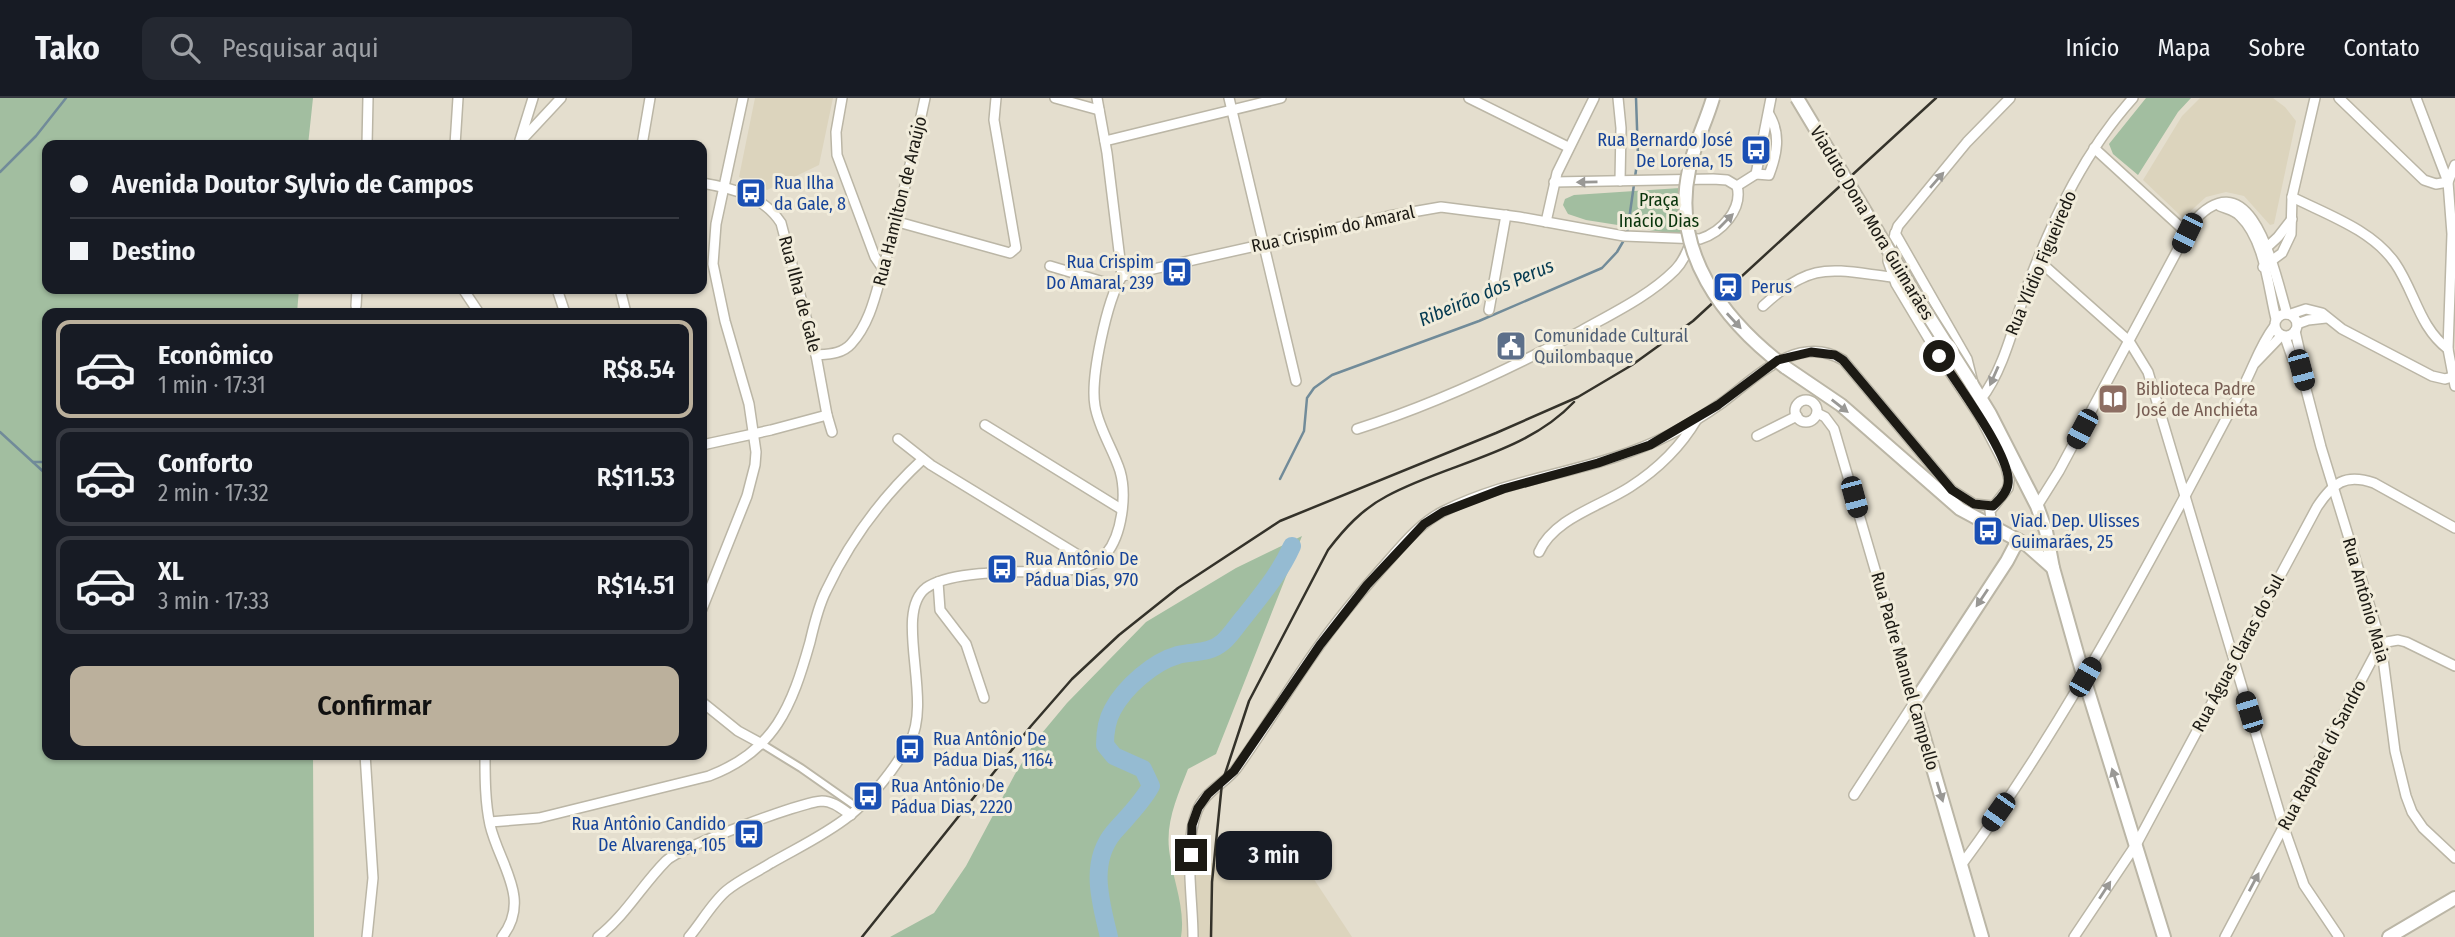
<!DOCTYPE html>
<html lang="pt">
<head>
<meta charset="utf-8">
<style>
  body { margin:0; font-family:"Fira Sans Condensed",sans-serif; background:#242831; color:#f1f3f6; height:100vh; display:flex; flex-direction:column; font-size:26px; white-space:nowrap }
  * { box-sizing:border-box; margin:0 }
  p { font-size:23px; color:#9ea1a6 }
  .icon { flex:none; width:38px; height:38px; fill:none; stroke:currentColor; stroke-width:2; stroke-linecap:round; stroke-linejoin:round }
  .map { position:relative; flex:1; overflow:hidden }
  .drawer { position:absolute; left:42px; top:210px; width:665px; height:452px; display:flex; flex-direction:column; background:#171b24; border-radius:14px; box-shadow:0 2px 5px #0004 }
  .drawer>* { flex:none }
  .hud { position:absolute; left:42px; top:42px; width:665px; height:154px; border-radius:14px; box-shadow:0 2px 5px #0004; display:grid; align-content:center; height:154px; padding:0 28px; background:#171b24 }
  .end { position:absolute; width:32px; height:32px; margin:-16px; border:9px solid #1c1a14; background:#fff; box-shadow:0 0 0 4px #fff }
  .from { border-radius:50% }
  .bubble { position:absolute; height:49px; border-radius:14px; background:#171b24; box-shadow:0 2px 5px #0004; font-size:23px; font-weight:600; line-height:49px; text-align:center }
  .car { position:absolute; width:21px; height:42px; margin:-21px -10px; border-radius:9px; box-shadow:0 0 5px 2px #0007; background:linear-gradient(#222 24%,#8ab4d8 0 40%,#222 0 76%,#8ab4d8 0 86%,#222 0) }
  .hud b { display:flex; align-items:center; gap:24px; height:66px; font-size:26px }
  .hud b+b { border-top:2px solid #363941 }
  .hud i { width:18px; height:18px; background:#f1f3f6 }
  ul { padding:12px 0 0; list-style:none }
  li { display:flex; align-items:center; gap:21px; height:98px; margin:0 14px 10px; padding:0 14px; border:4px solid #363941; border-radius:14px }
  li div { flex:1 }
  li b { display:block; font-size:26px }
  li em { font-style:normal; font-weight:600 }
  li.current { border-color:#bbb09c }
  li>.icon { width:63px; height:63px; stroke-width:1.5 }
  .action { display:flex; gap:14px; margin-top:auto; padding:14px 28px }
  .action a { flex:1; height:80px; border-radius:14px; background:#bbb09c; color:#111; font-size:28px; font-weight:600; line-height:80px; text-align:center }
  header { display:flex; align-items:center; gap:42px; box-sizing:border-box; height:98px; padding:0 35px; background:#171b24; border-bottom:2px solid #363941 }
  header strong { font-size:33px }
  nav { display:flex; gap:38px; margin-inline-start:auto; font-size:24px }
  .search { width:490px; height:63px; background:#242831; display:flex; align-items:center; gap:18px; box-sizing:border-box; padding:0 24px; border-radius:14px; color:#9ea1a6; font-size:26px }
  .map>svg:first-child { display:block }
  .built { fill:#dcd4bd }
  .green { fill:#a2bea0 }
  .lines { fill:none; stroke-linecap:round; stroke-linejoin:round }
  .stream { stroke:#718b99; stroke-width:2.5 }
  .river { stroke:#95bbd2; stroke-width:18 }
  .pedestrian-casing { stroke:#bbb6a6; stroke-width:10 }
  .minor-casing { stroke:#bbb6a6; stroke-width:12 }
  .secondary-casing { stroke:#bbb6a6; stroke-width:16 }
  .pedestrian { stroke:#fff; stroke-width:6 }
  .minor { stroke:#fff; stroke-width:9 }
  .secondary { stroke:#fff; stroke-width:12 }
  .rail { stroke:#34322a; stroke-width:2.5 }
  .secondary-bridge-casing { stroke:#bbb6a6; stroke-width:16; stroke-linecap:butt }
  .secondary-bridge { stroke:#fff; stroke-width:12 }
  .oneway { fill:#999895 }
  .route { stroke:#1c1a14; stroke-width:9 }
  .labels { text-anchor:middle; stroke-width:6; stroke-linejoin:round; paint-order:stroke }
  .transit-label { font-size:18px; fill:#164399; stroke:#f1ecdb; text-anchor:start }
  .park-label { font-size:18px; fill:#08340b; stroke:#f1ecdb }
  .street-label { font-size:18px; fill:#1c1a14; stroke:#f1ecdb }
  .service-label { font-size:18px; fill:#4e5e75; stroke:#f1ecdb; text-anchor:start }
  .education-label { font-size:18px; fill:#785e54; stroke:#f1ecdb; text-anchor:start }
  .water-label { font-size:19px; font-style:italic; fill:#033950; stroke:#f1ecdb }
</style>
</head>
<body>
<header>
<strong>Tako</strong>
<div class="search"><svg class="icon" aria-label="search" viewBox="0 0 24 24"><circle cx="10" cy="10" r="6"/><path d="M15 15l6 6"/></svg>Pesquisar aqui</div>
<nav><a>Início</a><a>Mapa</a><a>Sobre</a><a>Contato</a></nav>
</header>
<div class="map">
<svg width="2455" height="839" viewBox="0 0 2455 839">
  <rect width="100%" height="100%" fill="#e4dece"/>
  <g class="built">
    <path d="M755,0H833L819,67L767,92L739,79Z"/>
    <path d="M2200,0H2273L2285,9L2296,23L2274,126L2270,127L2244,98L2226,94L2206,99L2183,120L2143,82L2182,18Z"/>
    <path d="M1298,757L1352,839H1132V773Z"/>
  </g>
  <g class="green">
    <path d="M0,0H313L308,47H47V191H299L297,215H47V656H313L314,839H0Z"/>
    <path d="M2146,0H2191L2178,14L2138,77L2113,56L2109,46Z"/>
    <path d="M1680,90L1681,137L1586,122L1568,116L1563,107L1565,101L1574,97Z"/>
    <path d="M1302,438L1216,656L1188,671C1178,697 1166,722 1169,751C1172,780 1186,810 1181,839H890L934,815L966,768L1015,676L1037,641L1067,605L1146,524L1236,470Z"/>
  </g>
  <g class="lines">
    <g class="stream">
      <path d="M0,74L36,38L66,0"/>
      <path d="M1627,136L1638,58L1636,0"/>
      <path d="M0,334L47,377"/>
      <path d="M33,364H47"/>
      <path d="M1280,381L1304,333L1307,300L1314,290L1332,277L1479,223L1602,170L1617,154L1624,142"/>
    </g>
    <path class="river" d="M1109,839C1101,805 1088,765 1114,734C1127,719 1141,706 1151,688L1143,671L1114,658L1105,647C1105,635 1106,623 1113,611C1125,589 1153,564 1178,557C1195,553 1209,556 1223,544C1231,537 1237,527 1244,519C1262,496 1280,475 1292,448"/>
    <g class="pedestrian-casing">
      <path id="pedestrian" d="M762,646L801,670L858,710"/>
    </g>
    <g class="minor-casing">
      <g id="minor">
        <path d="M842,0L836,34L837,57L875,159L883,171"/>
        <path d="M1055,0L1099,12"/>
        <path d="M1229,0L1296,283"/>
        <path d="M1469,0L1568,49"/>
        <path d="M1618,0L1621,30L1620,83"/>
        <path d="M2339,0L2424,82L2436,86L2448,84L2455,67"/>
        <path d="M2416,0L2448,84L2452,136L2448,251L2455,288"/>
        <path d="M520,42L533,0"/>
        <path d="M1105,43L1281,0"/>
        <path d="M519,45L561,0"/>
        <path d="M367,47L368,0"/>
        <path d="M455,47L458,0"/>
        <path d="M642,47L650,0"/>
        <path d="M2094,50L2187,135"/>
        <path d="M1756,76L1769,77C1777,56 1781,36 1769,16"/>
        <path d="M1554,84L1713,81L1727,82L1737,88"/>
        <path d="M702,85C732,90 764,98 781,125L816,257L827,317"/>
        <path d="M1737,88L1756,76L1771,0"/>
        <path d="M2292,99C2328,117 2372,132 2395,165C2415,194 2419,229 2448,251"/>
        <path d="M2220,108C2227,111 2235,112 2240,118C2265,142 2268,189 2276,221"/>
        <path d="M898,124L1010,155L1016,150L994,22L996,0"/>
        <path d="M1546,124L1557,75L1594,0"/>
        <path d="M1895,135L1967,261L1973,285"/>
        <path d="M2264,152L2278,139L2292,121"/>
        <path d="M2038,162L2129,243L2148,274L2284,730L2304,787L2339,839"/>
        <path d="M1050,168L1117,188"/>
        <path d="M2263,169L2282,155L2291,136L2292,99L2315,0"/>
        <path d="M1122,178L1389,118L1441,109L1519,119L1624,138L1700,141C1722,134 1743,111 1737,88"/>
        <path d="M463,191L479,215"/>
        <path d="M557,191L565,215"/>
        <path d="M620,191L626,215"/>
        <path d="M356,208L357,191"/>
        <path d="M1763,208C1812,162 1831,172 1892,179"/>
        <path d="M1489,212L1506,117"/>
        <circle cx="2286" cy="227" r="11"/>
        <path d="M2291,216L2306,211L2322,215L2342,231L2432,278L2445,281L2455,278"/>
        <path d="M2297,226L2308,222L2326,220"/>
        <path d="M2295,233L2301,259V272L2321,349L2381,545L2395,653L2406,698L2412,714L2423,730L2455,760"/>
        <path d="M2285,239L2293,262L2301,272"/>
        <path d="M816,257C829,256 842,256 851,246C871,224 876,194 884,167C900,112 913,56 925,0"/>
        <path d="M2255,265L2281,238"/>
        <path d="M1981,301C2005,271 2016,217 2030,181C2055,116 2086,52 2133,0"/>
        <circle cx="1806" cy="313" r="11"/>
        <path d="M1817,315L1825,319L1834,331L1914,605L1854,697"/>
        <path d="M985,327L1121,411"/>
        <path d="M1357,331C1436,306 1508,272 1581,233C1613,215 1649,198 1675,172C1683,164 1687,154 1691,144"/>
        <path d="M1757,338L1797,318"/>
        <path d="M898,341L931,367L1093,466"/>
        <path d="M702,347L771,332L827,317L832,334"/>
        <path d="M2037,408L2059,373L2192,125C2252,56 2275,177 2287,216"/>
        <path d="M1992,428L1990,413L2008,390L2009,382L2006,369L1980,319L1939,258L1896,186L1888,163L1890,151L1898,128L1967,44L2010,0"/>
        <path d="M1539,454C1554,420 1601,408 1630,389C1658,371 1680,350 1697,321"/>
        <path d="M938,484L940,512L966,546L984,600"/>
        <path d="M702,511L747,398L755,367L756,354L749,306L725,223L713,166L716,126L743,0"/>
        <path d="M702,604L738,633L762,646"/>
        <path d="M365,656L373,780L367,839"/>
        <path d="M485,656C485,679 485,704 490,727C499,766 532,801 502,839"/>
        <path d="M490,724L539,720L709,678C775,653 792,608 810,544C814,527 818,509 826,493C849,444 883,398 923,361"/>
        <path d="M1962,766C2047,651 2117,524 2185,398C2205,360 2225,323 2245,285C2255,265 2261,246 2274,229"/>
        <path d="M598,839C626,817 642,787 666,763C680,749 802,704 822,703C833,703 842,711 851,717"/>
        <path d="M689,839C701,825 712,805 726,793C739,782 757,774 771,765C797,750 825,737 849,718C872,700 895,670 910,644C933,601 893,515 926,490C957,468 1043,477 1084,470C1092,467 1100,463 1106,456C1122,437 1127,397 1120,373C1113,351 1099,331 1095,308C1090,280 1107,202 1122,178L1107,55L1097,0"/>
        <path d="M1193,839C1193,801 1183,748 1197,713C1204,694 1224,686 1236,671C1265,631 1290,588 1319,548C1338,521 1360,495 1382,470C1400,450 1419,425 1444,413C1515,377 1598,374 1669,337C1687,328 1706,316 1723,304C1756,279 1798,235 1843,262L1952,392L1974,406L1993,408"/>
        <path d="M2074,839L2137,745L2317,409C2333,385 2345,375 2374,385L2455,430"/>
        <path d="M2225,839L2381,545L2398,542L2406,544L2455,568"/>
      </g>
    </g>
    <g class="secondary-casing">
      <g id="secondary">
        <path d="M1785,269L1841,307L1960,411L2027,447L2053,470"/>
        <path d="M1971,285L1990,316L2013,361L2037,408L2046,433L2053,470L2084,580L2164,839"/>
        <path d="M1982,839L1914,605L2007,463L2018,442"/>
        <path d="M2389,839L2455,800"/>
      </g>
    </g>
    <use href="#pedestrian" class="pedestrian"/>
    <use href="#minor" class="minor"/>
    <use href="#secondary" class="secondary"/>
    <g class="rail">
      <path d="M862,839L1031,628L1072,581L1119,537L1178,490L1280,423L1496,335L1578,299L1632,267L1693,223L1936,0"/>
      <path d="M1211,839L1212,784L1222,685L1249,603L1328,452C1344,431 1362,411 1387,398C1448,365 1525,356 1574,304"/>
    </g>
    <g class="secondary-bridge-casing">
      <g id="secondary-bridge">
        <path d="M1713,0C1706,24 1694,47 1689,72C1671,154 1723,222 1785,269"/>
        <path d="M1797,0L1919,203L1971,285"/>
      </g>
    </g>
    <use href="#secondary-bridge" class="secondary-bridge"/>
  </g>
  <defs><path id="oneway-solid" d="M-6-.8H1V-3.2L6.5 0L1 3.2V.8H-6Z" transform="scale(1.75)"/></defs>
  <g class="oneway">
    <use href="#oneway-solid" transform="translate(1937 82) rotate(-49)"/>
    <use href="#oneway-solid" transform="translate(1587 84) rotate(179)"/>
    <use href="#oneway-solid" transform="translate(1726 123) rotate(-45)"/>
    <use href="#oneway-solid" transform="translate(1734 223) rotate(47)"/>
    <use href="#oneway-solid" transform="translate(1994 278) rotate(114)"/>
    <use href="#oneway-solid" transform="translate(1840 308) rotate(38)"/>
    <use href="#oneway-solid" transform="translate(1982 500) rotate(124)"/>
    <use href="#oneway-solid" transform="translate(2115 680) rotate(-108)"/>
    <use href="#oneway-solid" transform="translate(1940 694) rotate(73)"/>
    <use href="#oneway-solid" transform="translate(2254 784) rotate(-62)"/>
    <use href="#oneway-solid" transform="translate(2105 792) rotate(-57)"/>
  </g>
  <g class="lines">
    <path class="route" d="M1191,757L1192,727L1198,710L1208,696L1234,673L1320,547L1367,487L1424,426L1443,414L1503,391L1598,365L1650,347L1718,307L1778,262L1811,254L1835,257L1843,262L1952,392L1974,406L1993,408C1999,402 2007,395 2008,386C2013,360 1955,283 1939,258"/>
  </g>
  <defs>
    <g id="bus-square" transform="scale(1.575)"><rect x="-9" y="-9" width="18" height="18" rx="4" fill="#1a4fb4" stroke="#f1ecdb"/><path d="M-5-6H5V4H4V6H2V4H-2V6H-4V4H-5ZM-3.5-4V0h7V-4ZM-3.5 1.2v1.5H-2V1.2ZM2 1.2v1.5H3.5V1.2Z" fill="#fff"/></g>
    <g id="station-square" transform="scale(1.575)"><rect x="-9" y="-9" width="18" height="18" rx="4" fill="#1a4fb4" stroke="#f1ecdb"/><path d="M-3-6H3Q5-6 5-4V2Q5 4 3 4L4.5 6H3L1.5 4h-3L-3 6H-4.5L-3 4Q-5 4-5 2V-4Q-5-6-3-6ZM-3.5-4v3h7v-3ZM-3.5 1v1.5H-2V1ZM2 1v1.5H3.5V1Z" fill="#fff"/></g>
    <g id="civic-square" transform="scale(1.575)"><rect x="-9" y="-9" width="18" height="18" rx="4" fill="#5c6f8a" stroke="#f1ecdb"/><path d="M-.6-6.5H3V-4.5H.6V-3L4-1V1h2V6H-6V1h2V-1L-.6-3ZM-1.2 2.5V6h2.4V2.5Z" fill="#fff"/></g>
    <g id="library-square" transform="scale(1.575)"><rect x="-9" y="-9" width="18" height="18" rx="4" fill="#8d6e63" stroke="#f1ecdb"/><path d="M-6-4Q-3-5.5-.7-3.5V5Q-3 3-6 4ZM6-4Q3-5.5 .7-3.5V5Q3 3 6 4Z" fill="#fff"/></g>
  </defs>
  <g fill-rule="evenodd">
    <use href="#bus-square" x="1756" y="52"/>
    <use href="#bus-square" x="751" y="95"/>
    <use href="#bus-square" x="1177" y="174"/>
    <use href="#station-square" x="1728" y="189"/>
    <use href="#civic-square" x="1511" y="248"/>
    <use href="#library-square" x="2113" y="301"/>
    <use href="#bus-square" x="1988" y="433"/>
    <use href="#bus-square" x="1002" y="471"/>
    <use href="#bus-square" x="910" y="651"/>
    <use href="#bus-square" x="868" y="698"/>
    <use href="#bus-square" x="749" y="736"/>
  </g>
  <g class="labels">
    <g class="transit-label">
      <text x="1733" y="48" text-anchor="end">Rua Bernardo José<tspan x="1733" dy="21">De Lorena, 15</tspan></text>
      <text x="774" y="91">Rua Ilha<tspan x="774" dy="21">da Gale, 8</tspan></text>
      <text x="1154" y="170" text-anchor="end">Rua Crispim<tspan x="1154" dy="21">Do Amaral, 239</tspan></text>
      <text x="1751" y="195">Perus</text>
      <text x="2011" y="429">Viad. Dep. Ulisses<tspan x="2011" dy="21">Guimarães, 25</tspan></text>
      <text x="1025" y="467">Rua Antônio De<tspan x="1025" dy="21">Pádua Dias, 970</tspan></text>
      <text x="933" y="647">Rua Antônio De<tspan x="933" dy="21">Pádua Dias, 1164</tspan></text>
      <text x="891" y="694">Rua Antônio De<tspan x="891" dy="21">Pádua Dias, 2220</tspan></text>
      <text x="726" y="732" text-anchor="end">Rua Antônio Candido<tspan x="726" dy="21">De Alvarenga, 105</tspan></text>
    </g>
    <g class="park-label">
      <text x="1659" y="108">Praça<tspan x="1659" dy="21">Inácio Dias</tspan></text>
    </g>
    <g class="street-label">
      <text transform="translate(900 103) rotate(-76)" y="6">Rua Hamilton de Araújo</text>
      <text transform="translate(1872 125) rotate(59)" y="6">Viaduto Dona Mora Guimarães</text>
      <text transform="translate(1333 131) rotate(-12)" y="6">Rua Crispim do Amaral</text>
      <text transform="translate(2041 165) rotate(-67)" y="6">Rua Ylídio Figueiredo</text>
      <text transform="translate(800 196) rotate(75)" y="6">Rua Ilha de Gale</text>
      <text transform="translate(2366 502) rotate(74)" y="6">Rua Antônio Maia</text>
      <text transform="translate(2238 555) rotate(-62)" y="6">Rua Águas Claras do Sul</text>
      <text transform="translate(1905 573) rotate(74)" y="6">Rua Padre Manuel Campello</text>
      <text transform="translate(2322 657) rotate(-62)" y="6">Rua Raphael di Sandro</text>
    </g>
    <g class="service-label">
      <text x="1534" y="244">Comunidade Cultural<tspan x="1534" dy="21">Quilombaque</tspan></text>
    </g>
    <g class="education-label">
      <text x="2136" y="297">Biblioteca Padre<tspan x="2136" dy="21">José de Anchieta</tspan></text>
    </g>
    <g class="water-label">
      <text transform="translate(1486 194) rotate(-23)" y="7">Ribeirão dos Perus</text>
    </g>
  </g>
</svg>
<i class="end from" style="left:1939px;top:258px"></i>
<i class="end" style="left:1191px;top:757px"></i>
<div class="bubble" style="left:1216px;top:733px;width:116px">3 min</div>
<i class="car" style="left:2187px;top:135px;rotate:206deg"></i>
<i class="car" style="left:2301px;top:272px;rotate:165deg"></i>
<i class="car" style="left:2082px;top:331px;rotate:208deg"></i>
<i class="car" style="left:1854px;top:399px;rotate:165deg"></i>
<i class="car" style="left:2085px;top:579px;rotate:30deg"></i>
<i class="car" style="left:2249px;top:614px;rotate:343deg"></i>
<i class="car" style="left:1998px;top:714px;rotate:215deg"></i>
<div class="hud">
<b><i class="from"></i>Avenida Doutor Sylvio de Campos</b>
<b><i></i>Destino</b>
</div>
<section class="drawer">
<ul>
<li class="current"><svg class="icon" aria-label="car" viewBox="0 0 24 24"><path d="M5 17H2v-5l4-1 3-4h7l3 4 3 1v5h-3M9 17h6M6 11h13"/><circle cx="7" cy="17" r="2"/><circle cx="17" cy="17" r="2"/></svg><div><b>Econômico</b><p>1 min · 17:31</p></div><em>R$8.54</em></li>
<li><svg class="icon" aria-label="car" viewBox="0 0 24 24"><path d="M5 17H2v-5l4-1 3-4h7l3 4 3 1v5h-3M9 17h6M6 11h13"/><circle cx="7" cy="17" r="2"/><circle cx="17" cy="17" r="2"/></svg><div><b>Conforto</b><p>2 min · 17:32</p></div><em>R$11.53</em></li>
<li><svg class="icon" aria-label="car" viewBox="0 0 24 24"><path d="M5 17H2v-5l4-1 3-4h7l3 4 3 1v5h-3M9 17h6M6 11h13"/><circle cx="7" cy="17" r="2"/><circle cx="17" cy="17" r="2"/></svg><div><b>XL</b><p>3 min · 17:33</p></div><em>R$14.51</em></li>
</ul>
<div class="action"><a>Confirmar</a></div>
</section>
</div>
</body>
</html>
